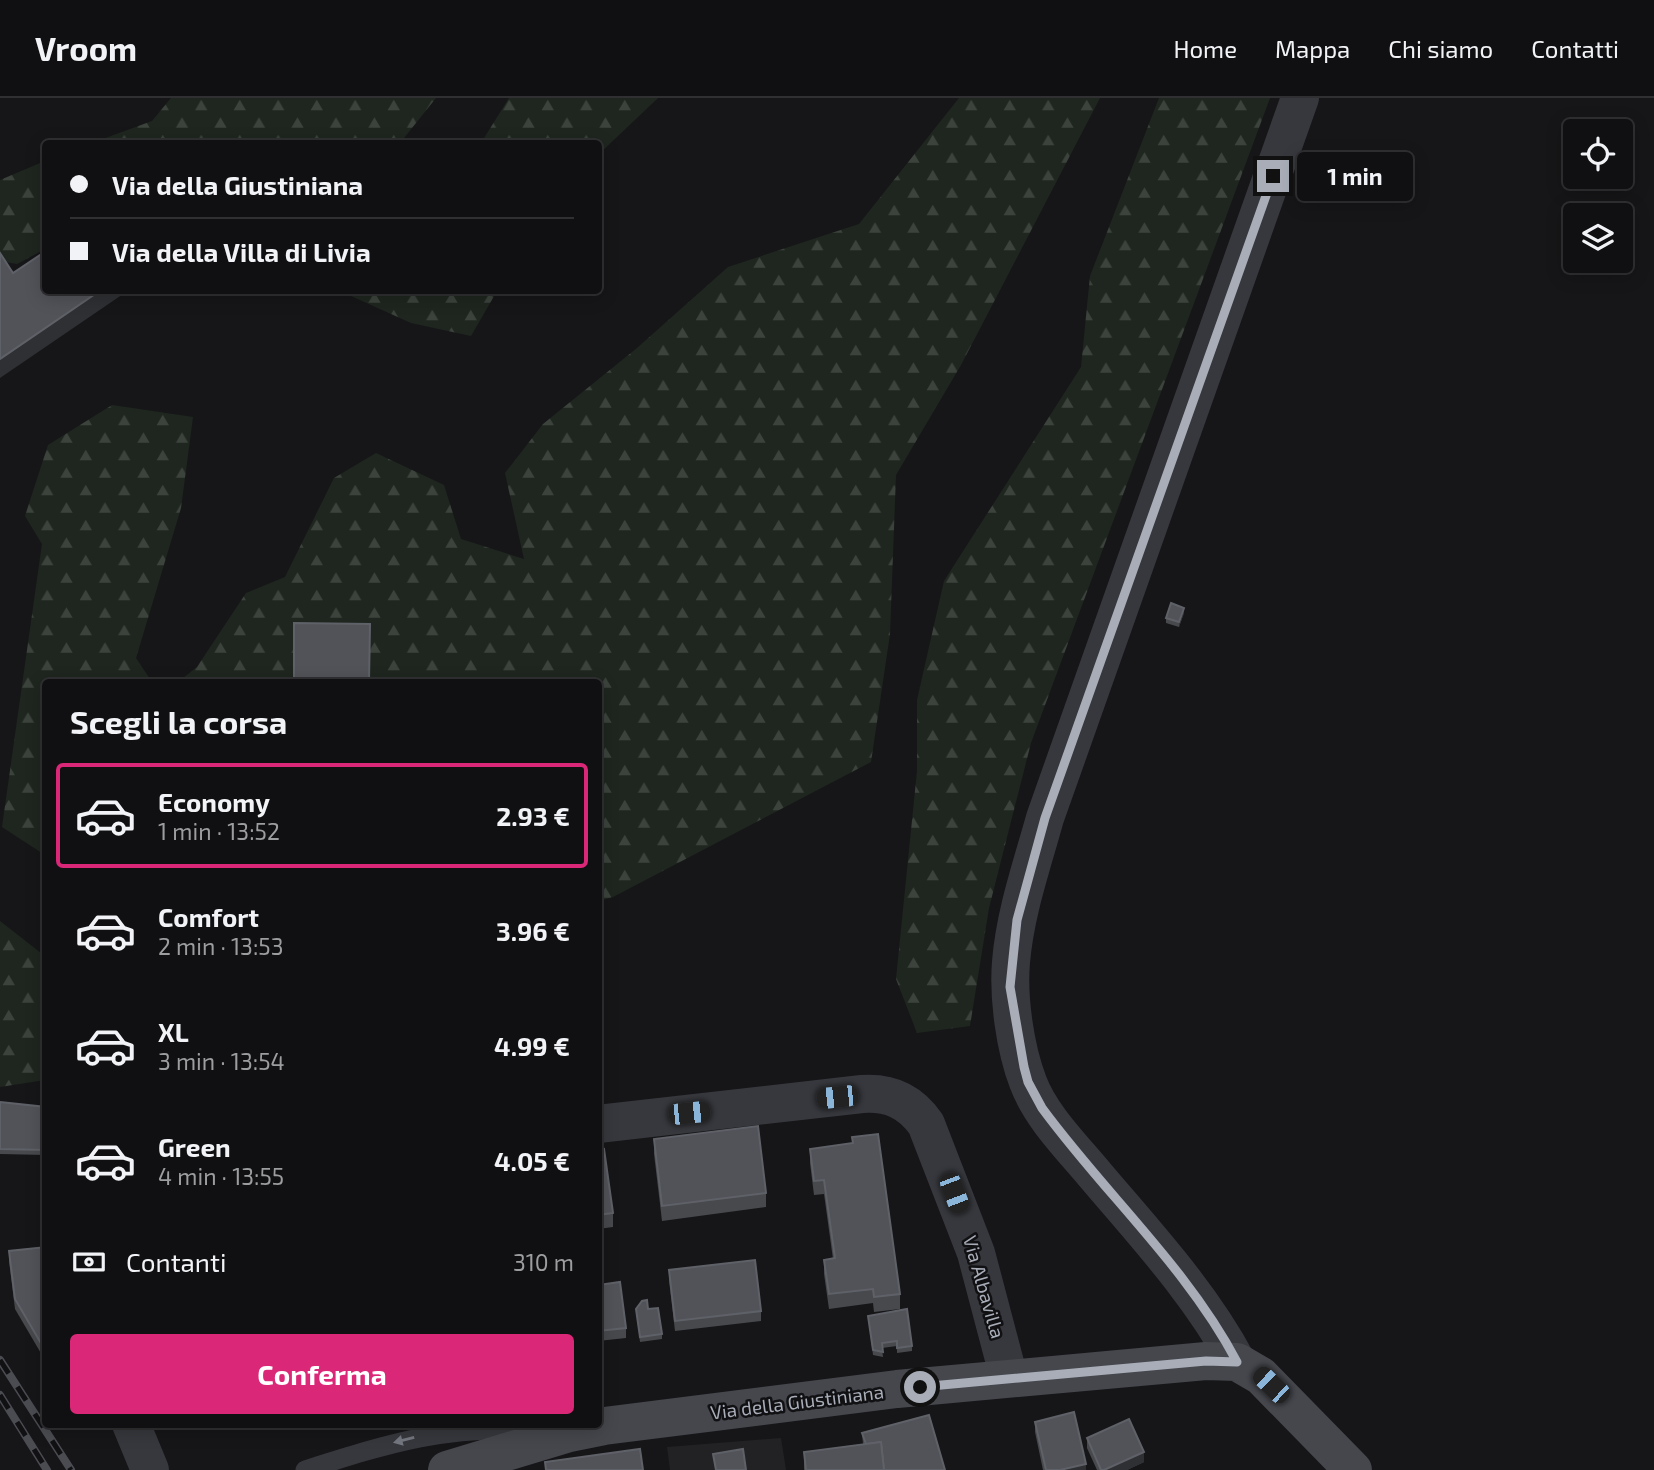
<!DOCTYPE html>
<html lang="it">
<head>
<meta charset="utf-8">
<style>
  body { margin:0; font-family:"Exo 2",sans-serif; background:#1e1e20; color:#f1f3f6; height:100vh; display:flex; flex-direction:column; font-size:26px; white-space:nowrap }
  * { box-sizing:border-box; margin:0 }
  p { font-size:23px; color:#9c9d9f }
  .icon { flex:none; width:38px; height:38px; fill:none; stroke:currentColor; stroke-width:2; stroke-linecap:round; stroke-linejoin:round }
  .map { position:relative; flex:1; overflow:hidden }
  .drawer { position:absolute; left:42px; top:581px; width:560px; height:749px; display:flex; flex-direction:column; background:#101012; border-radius:7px; box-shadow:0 4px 18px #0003,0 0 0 2px #303032 }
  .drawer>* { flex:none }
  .banner { position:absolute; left:42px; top:42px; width:560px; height:154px; border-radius:7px; box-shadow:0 4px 18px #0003,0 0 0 2px #303032; display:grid; align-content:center; height:154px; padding:0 28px; background:#101012 }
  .fabs { position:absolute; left:1563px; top:21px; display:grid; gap:14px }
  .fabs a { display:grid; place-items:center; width:70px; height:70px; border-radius:7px; background:#101012; box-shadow:0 4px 18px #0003,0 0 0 2px #303032; font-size:35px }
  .end { position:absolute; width:32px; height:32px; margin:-16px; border:9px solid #a8adb8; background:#111; box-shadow:0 0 0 4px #111 }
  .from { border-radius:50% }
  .bubble { position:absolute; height:49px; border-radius:7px; background:#101012; box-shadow:0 4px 18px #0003,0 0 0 2px #303032; font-size:23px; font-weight:700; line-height:49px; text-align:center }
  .car { position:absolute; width:21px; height:42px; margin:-21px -10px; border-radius:9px; box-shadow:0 0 5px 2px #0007; background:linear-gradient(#222 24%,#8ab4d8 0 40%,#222 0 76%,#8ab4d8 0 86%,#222 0) }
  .banner b { display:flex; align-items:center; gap:24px; height:66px; font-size:26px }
  .banner b+b { border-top:2px solid #303032 }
  .banner i { width:18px; height:18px; background:#f1f3f6 }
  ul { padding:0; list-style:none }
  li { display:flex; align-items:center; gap:21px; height:105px; margin:0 14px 10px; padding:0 14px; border:4px solid transparent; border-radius:7px }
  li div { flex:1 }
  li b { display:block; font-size:26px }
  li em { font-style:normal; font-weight:700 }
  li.selected { border-color:#db2777 }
  li>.icon { width:63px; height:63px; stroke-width:1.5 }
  h2 { padding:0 28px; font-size:32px; line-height:84px }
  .pay { display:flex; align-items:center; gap:18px; height:77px; padding:0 28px; font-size:26px }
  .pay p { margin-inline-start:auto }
  .button { display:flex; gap:14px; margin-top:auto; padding:14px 28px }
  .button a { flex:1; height:80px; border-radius:7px; background:#db2777; color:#fff; font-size:28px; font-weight:700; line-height:80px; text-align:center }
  header { display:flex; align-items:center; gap:42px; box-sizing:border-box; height:98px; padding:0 35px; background:#101012; border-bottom:2px solid #303032 }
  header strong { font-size:33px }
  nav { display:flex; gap:38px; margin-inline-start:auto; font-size:24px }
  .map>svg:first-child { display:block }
  .built { fill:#222225 }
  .forest { fill:url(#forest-firs) }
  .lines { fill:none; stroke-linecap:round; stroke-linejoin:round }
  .lane { stroke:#37383d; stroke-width:19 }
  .street { stroke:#37383d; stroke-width:38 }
  .secondary { stroke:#45474d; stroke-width:38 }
  .rail-casing { stroke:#4a4c52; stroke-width:8 }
  .rail { stroke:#111113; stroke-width:5; stroke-dasharray:16; stroke-linecap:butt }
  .wall { fill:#47494d }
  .shaded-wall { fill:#2f3033 }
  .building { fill:#525359; stroke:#5f6168; stroke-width:2 }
  .oneway { fill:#757881 }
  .route { stroke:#a8adb8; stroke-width:9 }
  .labels { text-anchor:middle; stroke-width:5; stroke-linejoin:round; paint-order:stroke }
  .street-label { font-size:19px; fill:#a8adb8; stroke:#111113 }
</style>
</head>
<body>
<header>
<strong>Vroom</strong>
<nav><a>Home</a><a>Mappa</a><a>Chi siamo</a><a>Contatti</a></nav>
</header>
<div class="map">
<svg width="1654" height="1372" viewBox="0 0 1654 1372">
  <defs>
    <pattern id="forest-firs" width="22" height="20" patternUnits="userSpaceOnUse" patternTransform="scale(1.75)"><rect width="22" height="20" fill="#1e261f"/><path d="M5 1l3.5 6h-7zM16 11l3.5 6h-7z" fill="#3c433d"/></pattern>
  </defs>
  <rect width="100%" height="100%" fill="#161618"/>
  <path class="built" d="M781,1340L786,1372H670L667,1349Z"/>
  <g class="forest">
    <path d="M171,0H436L400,45H92L152,23Z"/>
    <path d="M509,0H658L599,56L598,46L481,45Z"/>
    <path d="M959,0H1100L961,267L896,377L890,536L871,664L613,799L599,803L598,584H178L197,569L246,495L285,479L334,380L376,355L444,387L461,441L524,461L505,375L543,326L637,250L728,169L859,126Z"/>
    <path d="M1159,0H1270L1031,645L989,810L970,928L917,935L896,881L917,673V602L944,483L1081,269L1090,178Z"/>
    <path d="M45,63V151L17,166L0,163V82Z"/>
    <path d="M340,193L497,192V193L471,238L411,225Z"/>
    <path d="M112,307L193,319L181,410L136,560L152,584H46L45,757L2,729L42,446L25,418L48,347Z"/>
    <path d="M0,823L46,859L45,982L0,989Z"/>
  </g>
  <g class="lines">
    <path class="lane" d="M305,1372C387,1346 449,1326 537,1333"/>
    <g class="street">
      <path d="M598,1026L862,996C889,994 910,1003 926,1026L976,1155L1009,1280"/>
      <path d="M1237,1264C1200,1195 1146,1137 1096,1078C1073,1050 1041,1019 1028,984C1015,950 1008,900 1011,864C1015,815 1032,767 1045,720L1300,0"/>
      <path d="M131,1326L150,1372"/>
    </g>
    <path class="secondary" d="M447,1372L569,1335L604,1328L897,1291L1206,1263L1237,1264L1261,1278L1353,1372"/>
    <g class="rail-casing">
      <g id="rail">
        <path d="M0,1262L71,1372"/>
        <path d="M0,1297L47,1372"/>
      </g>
    </g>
    <use href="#rail" class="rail"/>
  </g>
  <g class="wall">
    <path d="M1184,515L1179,529L1166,525V520Z"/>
    <path d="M0,1004L46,1009V1057L0,1056Z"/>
    <path d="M852,1039L900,1196V1211L874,1214L873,1205L829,1211L824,1176V1162L833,1161L824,1096L814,1097L810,1065V1051L852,1045Z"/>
    <path d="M654,1041L766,1095V1109L662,1123L654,1056Z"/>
    <path d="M598,1052L613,1115V1129L598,1131Z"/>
    <path d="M46,1149V1257H42L15,1211L9,1163V1153Z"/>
    <path d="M669,1172L761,1213V1223L675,1233L669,1182Z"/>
    <path d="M598,1187L626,1230V1240L598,1243Z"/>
    <path d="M636,1211H648L662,1236V1241L640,1244Z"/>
    <path d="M868,1218L912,1248V1253L897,1255V1248L882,1250L883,1259L873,1257Z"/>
    <path d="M1035,1324L1086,1372H1043L1035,1334Z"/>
    <path d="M862,1335L945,1372H804V1354L863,1346Z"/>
    <path d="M1087,1340L1144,1364L1127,1372H1097L1087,1350Z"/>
  </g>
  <g class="shaded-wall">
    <path d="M101,192H129L0,280V261Z"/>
    <path d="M1184,510V515L1179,529V524Z"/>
    <path d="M1144,1354V1364L1127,1372H1104Z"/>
    <path d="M1086,1366V1372H1060Z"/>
  </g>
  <g class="building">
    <path d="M46,153V192H101L0,261V155L13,175Z"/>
    <path d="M1171,505L1184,510L1179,524L1166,520Z"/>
    <path d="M294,525L370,526L369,584H294Z"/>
    <path d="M0,1004L46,1009V1052L0,1051Z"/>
    <path d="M758,1028L766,1095L662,1108L654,1041Z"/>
    <path d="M878,1036L900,1196L874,1199L873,1191L829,1196L824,1162L835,1160L824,1082L814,1083L810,1051L853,1045L852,1039Z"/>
    <path d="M604,1051L613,1115L598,1117V1052Z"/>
    <path d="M46,1149V1247H42L15,1201L9,1153Z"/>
    <path d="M755,1162L761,1213L675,1223L669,1172Z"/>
    <path d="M620,1184L626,1230L598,1233V1187Z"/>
    <path d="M647,1202L648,1211L658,1210L662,1236L640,1239L636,1211L642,1203Z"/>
    <path d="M907,1211L912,1248L897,1250V1243L882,1245L883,1254L873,1252L868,1218Z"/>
    <path d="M1074,1314L1086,1366L1060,1372H1046L1035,1324Z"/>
    <path d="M929,1317L945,1372H884L881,1344L866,1346L862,1335Z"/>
    <path d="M1129,1321L1144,1354L1104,1372H1101L1087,1340Z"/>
    <path d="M881,1344L884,1372H806L804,1354Z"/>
    <path d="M640,1351L643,1372H546L545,1364Z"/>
    <path d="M743,1351L746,1372H716L713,1356Z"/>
  </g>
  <defs><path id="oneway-solid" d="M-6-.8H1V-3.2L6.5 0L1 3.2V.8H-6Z" transform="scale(1.75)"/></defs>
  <use class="oneway" href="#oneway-solid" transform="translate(404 1342) rotate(166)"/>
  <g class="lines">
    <path class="route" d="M920,1289L1206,1263L1237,1264C1187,1169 1105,1096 1042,1010L1028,984L1024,969L1010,889L1017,822L1045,720L1273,78"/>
  </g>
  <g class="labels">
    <g class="street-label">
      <text transform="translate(984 1189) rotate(74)" y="7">Via Albavilla</text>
      <text transform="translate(797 1304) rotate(-7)" y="7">Via della Giustiniana</text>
    </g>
  </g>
</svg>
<div class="fabs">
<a><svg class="icon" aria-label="locate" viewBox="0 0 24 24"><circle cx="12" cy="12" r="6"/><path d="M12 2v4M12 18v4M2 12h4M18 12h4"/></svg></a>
<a><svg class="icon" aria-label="layers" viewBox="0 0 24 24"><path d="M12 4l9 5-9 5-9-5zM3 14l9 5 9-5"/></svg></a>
</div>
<i class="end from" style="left:920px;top:1289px"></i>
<i class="end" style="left:1273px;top:78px"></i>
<div class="bubble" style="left:1297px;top:54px;width:116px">1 min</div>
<i class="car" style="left:837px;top:999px;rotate:264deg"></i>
<i class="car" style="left:689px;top:1015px;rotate:84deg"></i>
<i class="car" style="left:954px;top:1095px;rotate:159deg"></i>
<i class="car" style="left:1271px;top:1287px;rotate:314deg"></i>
<div class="banner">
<b><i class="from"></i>Via della Giustiniana</b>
<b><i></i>Via della Villa di Livia</b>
</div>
<section class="drawer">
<h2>Scegli la corsa</h2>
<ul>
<li class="selected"><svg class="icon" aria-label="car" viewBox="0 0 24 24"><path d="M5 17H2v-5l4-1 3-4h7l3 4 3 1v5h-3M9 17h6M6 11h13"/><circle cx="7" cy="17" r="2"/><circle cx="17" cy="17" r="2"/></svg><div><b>Economy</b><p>1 min · 13:52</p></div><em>2.93 €</em></li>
<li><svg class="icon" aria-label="car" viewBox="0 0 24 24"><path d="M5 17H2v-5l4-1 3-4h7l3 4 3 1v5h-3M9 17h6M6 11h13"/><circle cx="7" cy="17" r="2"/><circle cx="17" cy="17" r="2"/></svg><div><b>Comfort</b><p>2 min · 13:53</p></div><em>3.96 €</em></li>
<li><svg class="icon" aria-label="car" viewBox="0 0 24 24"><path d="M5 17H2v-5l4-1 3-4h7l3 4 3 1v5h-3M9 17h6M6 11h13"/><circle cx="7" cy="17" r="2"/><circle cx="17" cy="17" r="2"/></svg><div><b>XL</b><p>3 min · 13:54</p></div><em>4.99 €</em></li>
<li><svg class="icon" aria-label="car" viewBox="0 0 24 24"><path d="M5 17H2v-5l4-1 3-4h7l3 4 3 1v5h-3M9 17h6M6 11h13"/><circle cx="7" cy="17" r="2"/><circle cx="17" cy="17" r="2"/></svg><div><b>Green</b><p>4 min · 13:55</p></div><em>4.05 €</em></li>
</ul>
<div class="pay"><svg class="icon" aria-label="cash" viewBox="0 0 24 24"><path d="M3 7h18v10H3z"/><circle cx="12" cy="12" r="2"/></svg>Contanti<p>310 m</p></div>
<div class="button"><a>Conferma</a></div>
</section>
</div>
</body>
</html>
